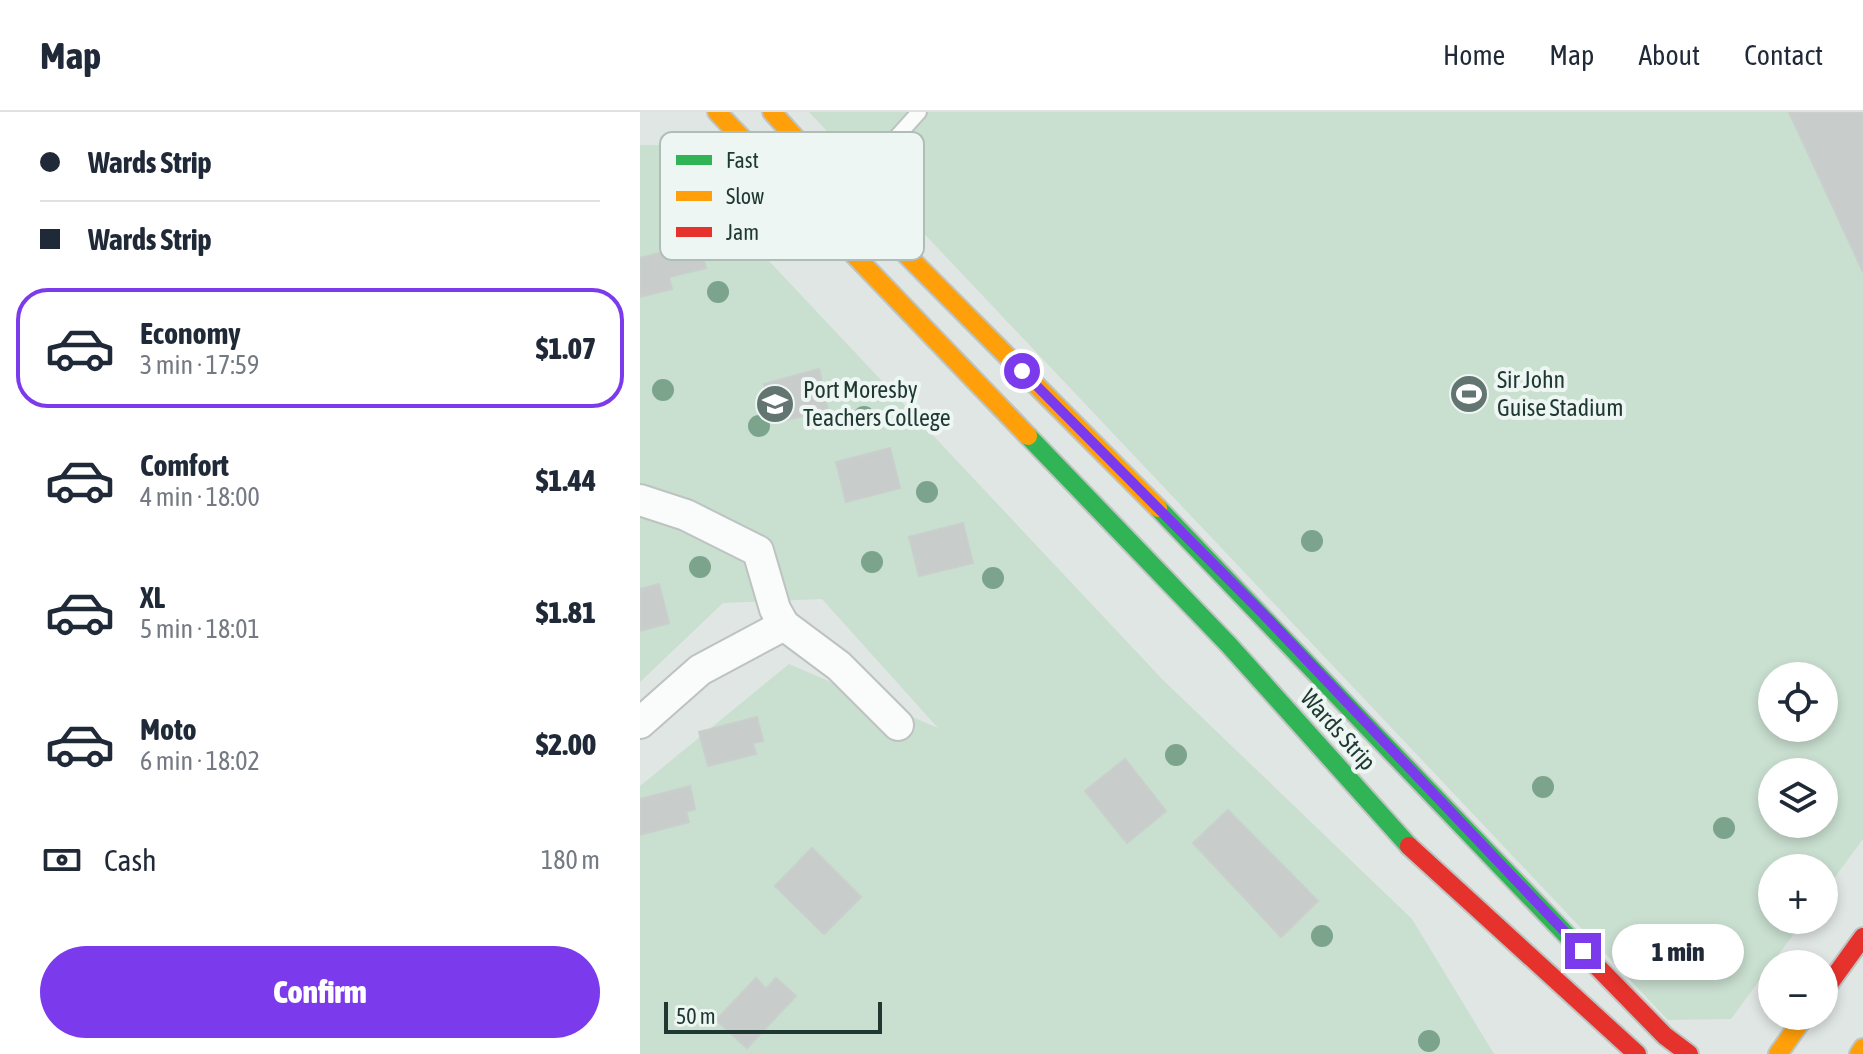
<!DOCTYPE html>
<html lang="en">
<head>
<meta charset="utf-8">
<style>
  body { margin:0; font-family:"Asap Condensed",sans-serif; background:#f6f6f7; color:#1f2937; height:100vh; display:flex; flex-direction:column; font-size:30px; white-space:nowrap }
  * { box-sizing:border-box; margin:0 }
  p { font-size:26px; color:#747a83 }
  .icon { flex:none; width:44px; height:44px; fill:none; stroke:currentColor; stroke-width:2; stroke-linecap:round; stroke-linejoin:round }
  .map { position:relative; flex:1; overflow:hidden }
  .side { display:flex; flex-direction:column; background:#fff; width:640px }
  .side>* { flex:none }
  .top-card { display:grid; align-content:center; height:176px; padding:0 40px; background:#fff }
  .fabs { position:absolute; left:1118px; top:550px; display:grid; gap:16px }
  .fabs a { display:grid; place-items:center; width:80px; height:80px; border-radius:50%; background:#fff; box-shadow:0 4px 12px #0003; font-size:40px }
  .scale { position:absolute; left:24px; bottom:20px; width:218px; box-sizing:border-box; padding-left:8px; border:4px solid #1f3832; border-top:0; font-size:22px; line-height:28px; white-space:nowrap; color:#1f3832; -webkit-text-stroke:6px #edf6f2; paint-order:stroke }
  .end { position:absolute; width:36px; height:36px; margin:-18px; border:10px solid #7c3aed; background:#fff; box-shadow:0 0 0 4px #fff }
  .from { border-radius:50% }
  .bubble { position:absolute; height:56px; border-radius:28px; background:#fff; box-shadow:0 4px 12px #0003; font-size:26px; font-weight:800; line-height:56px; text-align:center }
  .top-card b { display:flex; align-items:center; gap:28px; height:76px; font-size:30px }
  .top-card b+b { border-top:2px solid #e0e1e3 }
  .top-card i { width:20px; height:20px; background:#1f2937 }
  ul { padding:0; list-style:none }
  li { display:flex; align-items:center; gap:24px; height:120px; margin:0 16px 12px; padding:0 24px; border:4px solid transparent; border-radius:32px }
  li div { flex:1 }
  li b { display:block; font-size:30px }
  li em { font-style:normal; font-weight:800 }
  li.selected { border-color:#7c3aed }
  li>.icon { width:72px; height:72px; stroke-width:1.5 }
  .pay { display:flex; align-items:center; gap:20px; height:88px; padding:0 40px; font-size:30px }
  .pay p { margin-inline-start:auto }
  .button { display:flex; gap:16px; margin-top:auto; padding:16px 40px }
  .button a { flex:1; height:92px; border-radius:48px; background:#7c3aed; color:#fff; font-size:32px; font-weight:800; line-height:92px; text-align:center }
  header { display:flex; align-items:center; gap:48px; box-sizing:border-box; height:112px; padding:0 40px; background:#fff; border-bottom:2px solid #e0e1e3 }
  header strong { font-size:38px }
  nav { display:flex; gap:44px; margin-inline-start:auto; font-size:28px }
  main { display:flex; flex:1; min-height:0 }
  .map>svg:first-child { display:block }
  .green { fill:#c9dfd0; fill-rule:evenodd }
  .building { fill:#c8cdcb; stroke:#c9cfcc; stroke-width:2 }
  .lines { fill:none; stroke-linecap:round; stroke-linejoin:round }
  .lane-casing { stroke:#bdc3c0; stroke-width:18 }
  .street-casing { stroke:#bdc3c0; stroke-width:34 }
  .fast-casing { stroke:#bdc4c1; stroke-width:22 }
  .slow-casing { stroke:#bdc4c1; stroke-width:22 }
  .jam-casing { stroke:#bdc4c1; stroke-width:22 }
  .lane { stroke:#fafbfb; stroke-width:14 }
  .street { stroke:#fafbfb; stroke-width:30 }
  .fast { stroke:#30b455; stroke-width:18 }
  .slow { stroke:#ff9f0a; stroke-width:18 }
  .jam { stroke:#e5322d; stroke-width:18 }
  .tree { fill:#7ca48d }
  .route { stroke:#7c3aed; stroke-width:10 }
  .labels { text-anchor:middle; stroke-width:8; stroke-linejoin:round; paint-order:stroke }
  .poi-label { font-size:24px; fill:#1f3832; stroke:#edf6f2; text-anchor:start }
  .street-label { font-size:24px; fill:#1f3832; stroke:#edf6f2 }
  .key { fill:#edf6f2; stroke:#afbdb8; stroke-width:2 }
  .key-label { font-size:22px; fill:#1f3832 }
</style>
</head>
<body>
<header>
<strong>Map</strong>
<nav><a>Home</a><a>Map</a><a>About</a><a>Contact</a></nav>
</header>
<main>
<section class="side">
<div class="top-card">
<b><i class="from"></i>Wards Strip</b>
<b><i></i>Wards Strip</b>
</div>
<ul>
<li class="selected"><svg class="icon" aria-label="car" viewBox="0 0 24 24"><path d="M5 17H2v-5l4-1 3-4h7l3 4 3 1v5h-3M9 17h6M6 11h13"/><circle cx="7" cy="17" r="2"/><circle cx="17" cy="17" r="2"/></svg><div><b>Economy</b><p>3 min · 17:59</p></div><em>$1.07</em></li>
<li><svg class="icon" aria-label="car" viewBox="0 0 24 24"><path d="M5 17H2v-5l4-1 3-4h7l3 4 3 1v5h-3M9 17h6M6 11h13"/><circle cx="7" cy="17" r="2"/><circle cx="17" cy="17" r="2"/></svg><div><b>Comfort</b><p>4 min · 18:00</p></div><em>$1.44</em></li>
<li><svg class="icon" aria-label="car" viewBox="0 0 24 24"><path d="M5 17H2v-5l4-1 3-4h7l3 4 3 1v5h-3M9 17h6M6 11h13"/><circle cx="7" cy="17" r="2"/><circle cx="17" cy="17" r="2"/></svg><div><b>XL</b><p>5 min · 18:01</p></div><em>$1.81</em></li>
<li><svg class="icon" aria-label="car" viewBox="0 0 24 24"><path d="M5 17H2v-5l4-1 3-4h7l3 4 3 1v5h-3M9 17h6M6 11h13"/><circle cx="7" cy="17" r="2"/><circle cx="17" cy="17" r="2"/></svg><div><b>Moto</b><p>6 min · 18:02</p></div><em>$2.00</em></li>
</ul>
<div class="pay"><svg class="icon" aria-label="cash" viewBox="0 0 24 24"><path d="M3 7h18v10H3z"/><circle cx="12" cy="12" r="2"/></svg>Cash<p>180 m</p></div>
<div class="button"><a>Confirm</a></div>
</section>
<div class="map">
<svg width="1223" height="942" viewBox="0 0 1223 942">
  <rect width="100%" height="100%" fill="#e0e6e3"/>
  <g class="green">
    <path d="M169,0H1223V727L1184,780V756H1132V808H1164L1091,907L1028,908ZM1132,564H1184V616H1132ZM1132,660H1184V712H1132Z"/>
    <path d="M0,33H20L523,568L772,807L854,942H0V674L149,552L298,616L182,487L83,491L0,570Z"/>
  </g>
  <g class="building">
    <path d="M1149,0H1223V160Z"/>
    <path d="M59,131L66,156L29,165L32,177L0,185V146Z"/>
    <path d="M179,257L188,298L134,311L124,272Z"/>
    <path d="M250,336L260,376L206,390L196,350Z"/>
    <path d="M323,411L333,451L279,464L269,425Z"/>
    <path d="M19,472L29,511L0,519V477Z"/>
    <path d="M117,605L123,629L113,631L116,642L68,654L59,620Z"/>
    <path d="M485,647L526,699L487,731L445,679Z"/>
    <path d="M50,674L55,697L46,700L49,710L0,723V687Z"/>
    <path d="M588,698L678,789L641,825L553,731Z"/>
    <path d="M172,736L221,785L184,822L135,774Z"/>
    <path d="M116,866L126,877L136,866L156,884L107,936L76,908Z"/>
  </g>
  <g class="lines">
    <g class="lane-casing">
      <path id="lane" d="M207,80L279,0"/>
    </g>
    <g class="street-casing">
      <g id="street">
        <path d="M0,388L46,403L118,439L135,497L144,513"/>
        <path d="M0,611L60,558L144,513L199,554L258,613"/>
      </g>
    </g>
    <g class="fast-casing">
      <g id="fast">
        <path d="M388,324L588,532L769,734"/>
        <path d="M518,396L939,836"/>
      </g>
    </g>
    <g class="slow-casing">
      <g id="slow">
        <path d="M77,0L388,324"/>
        <path d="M132,0L206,82L518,396"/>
        <path d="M1138,942L1165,904"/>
        <path d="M1219,942L1223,936"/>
      </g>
    </g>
    <g class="jam-casing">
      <g id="jam">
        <path d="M769,734L997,942"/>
        <path d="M939,836L1025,924L1049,942"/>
        <path d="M1184,879L1223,825"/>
      </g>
    </g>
    <use href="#lane" class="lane"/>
    <use href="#street" class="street"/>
    <use href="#fast" class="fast"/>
    <use href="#slow" class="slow"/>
    <use href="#jam" class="jam"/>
  </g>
  <g class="tree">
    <circle cx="78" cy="180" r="11"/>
    <circle cx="23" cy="278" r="11"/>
    <circle cx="224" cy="305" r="11"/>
    <circle cx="119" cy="314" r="11"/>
    <circle cx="287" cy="380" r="11"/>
    <circle cx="672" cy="429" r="11"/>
    <circle cx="232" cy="450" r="11"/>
    <circle cx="60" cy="455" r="11"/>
    <circle cx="353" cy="466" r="11"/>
    <circle cx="536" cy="643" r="11"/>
    <circle cx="903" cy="675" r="11"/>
    <circle cx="1084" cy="716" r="11"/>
    <circle cx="682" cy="824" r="11"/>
    <circle cx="789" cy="929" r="11"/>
  </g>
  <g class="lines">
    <path class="route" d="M382,259L623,502L943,839"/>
  </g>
  <defs>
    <g id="stadium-disc" transform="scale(2)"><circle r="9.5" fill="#637570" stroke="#edf6f2"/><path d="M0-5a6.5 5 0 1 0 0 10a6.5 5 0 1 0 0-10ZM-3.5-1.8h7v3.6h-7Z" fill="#fff"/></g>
    <g id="school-disc" transform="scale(2)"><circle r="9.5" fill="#637570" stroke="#edf6f2"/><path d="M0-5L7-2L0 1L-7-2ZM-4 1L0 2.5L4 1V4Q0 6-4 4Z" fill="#fff"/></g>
  </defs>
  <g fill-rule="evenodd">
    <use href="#stadium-disc" x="829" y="282"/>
    <use href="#school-disc" x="135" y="292"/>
  </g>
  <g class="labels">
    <g class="poi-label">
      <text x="857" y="276">Sir John<tspan x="857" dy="28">Guise Stadium</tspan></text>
      <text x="163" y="286">Port Moresby<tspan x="163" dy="28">Teachers College</tspan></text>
    </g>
    <g class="street-label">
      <text transform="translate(698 618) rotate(48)" y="8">Wards Strip</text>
    </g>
  </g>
  <rect x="20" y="20" width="264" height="128" rx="12" class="key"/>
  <rect x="36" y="43" width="36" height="10" fill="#30b455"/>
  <rect x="36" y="79" width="36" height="10" fill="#ff9f0a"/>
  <rect x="36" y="115" width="36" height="10" fill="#e5322d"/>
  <g class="key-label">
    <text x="86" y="56">Fast</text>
    <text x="86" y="92">Slow</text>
    <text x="86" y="128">Jam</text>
  </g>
</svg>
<div class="fabs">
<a><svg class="icon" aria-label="locate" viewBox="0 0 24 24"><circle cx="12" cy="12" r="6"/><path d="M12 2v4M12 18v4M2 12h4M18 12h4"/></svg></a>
<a><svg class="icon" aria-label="layers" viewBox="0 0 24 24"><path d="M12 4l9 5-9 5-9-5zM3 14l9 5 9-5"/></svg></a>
<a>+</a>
<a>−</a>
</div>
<div class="scale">50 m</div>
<i class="end from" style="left:382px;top:259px"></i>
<i class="end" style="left:943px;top:839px"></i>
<div class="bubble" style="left:972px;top:812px;width:132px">1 min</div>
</div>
</main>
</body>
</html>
